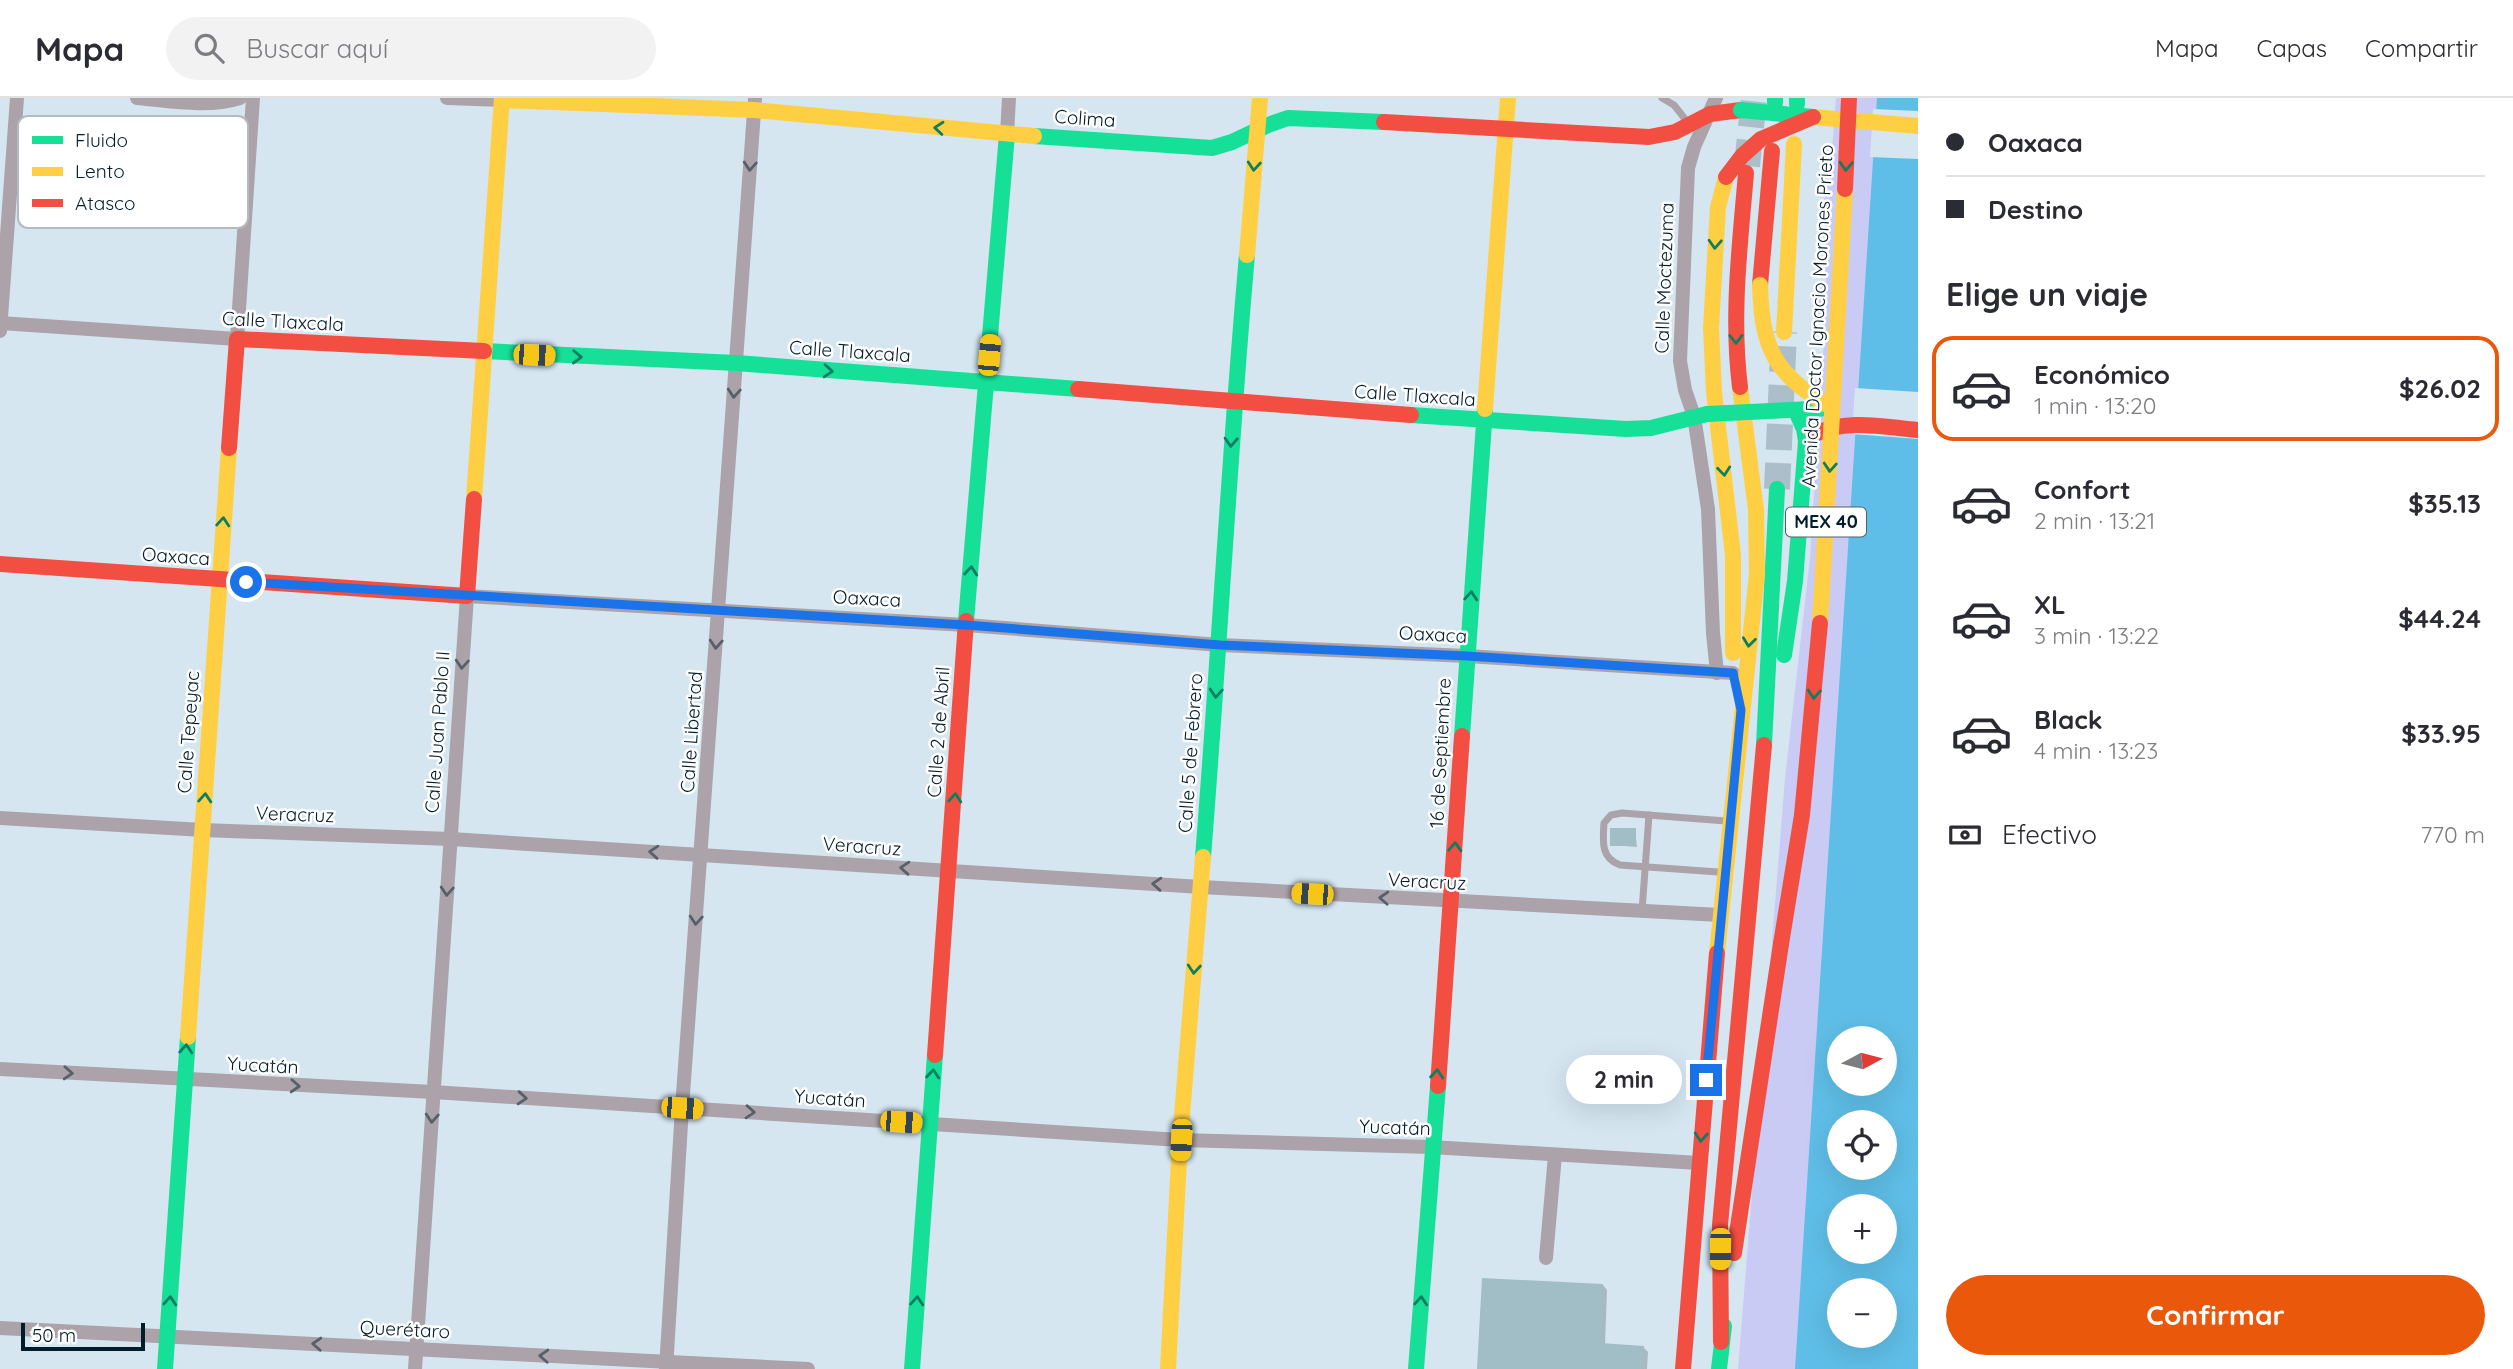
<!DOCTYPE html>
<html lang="es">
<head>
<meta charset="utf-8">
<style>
  body { margin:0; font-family:Quicksand,sans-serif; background:#f2f2f3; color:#2b2b33; height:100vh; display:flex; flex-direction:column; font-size:26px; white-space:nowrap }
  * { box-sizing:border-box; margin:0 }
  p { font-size:23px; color:#7c7c81 }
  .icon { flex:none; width:38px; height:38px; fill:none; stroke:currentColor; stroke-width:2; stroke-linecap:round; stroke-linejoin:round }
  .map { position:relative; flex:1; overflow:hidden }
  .sheet { display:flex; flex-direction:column; background:#fff; width:595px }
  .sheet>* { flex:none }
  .banner { display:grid; align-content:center; height:154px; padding:0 28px; background:#fff }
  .needle { width:46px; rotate:83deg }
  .buttons { position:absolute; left:1827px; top:928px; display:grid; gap:14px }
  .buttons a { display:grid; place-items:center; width:70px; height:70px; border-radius:50%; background:#fff; box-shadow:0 7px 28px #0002; font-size:35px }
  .scale { position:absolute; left:21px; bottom:18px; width:124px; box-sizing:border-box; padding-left:7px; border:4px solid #021d2a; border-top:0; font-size:19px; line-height:24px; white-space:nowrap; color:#021d2a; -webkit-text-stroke:5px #fff; paint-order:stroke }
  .end { position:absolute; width:32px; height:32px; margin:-16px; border:9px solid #1a73e8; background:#fff; box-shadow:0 0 0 4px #fff }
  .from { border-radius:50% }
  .bubble { position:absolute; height:49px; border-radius:24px; background:#fff; box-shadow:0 7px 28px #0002; font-size:23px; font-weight:700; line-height:49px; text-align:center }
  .car { position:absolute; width:21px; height:42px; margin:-21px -10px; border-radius:9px; box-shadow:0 0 5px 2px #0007; background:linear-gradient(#f5c518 24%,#345 0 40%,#f5c518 0 76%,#345 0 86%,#f5c518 0) }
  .banner b { display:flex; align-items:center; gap:24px; height:66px; font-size:26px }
  .banner b+b { border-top:2px solid #e1e1e2 }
  .banner i { width:18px; height:18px; background:#2b2b33 }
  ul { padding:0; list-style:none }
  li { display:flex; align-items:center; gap:21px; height:105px; margin:0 14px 10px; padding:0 14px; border:4px solid transparent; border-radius:21px }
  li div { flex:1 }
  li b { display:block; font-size:26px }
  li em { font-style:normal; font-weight:700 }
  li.current { border-color:#ea580c }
  li>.icon { width:63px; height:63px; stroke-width:1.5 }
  h2 { padding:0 28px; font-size:32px; line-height:84px }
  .pay { display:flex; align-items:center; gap:18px; height:77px; padding:0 28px; font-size:26px }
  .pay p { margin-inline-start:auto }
  .primary-button { display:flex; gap:14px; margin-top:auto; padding:14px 28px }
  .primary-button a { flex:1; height:80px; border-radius:42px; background:#ea580c; color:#fff; font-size:28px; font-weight:700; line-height:80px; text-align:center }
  header { display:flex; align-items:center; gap:42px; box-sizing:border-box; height:98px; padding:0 35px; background:#fff; border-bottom:2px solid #e1e1e2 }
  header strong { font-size:33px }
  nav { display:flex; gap:38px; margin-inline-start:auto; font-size:24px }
  .search { width:490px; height:63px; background:#f2f2f3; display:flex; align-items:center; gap:18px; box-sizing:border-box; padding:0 24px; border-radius:38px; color:#7c7c81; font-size:26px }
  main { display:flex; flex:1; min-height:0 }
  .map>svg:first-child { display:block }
  .green { fill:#cacbf5; fill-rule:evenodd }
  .water { fill:#5fbee7; fill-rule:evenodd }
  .pier { fill:#d5e6f1 }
  .shadow { fill:#0003 }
  .building { fill:#a1bec7 }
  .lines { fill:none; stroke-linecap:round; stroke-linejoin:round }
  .highway-tunnel { stroke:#abbec9; stroke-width:26; stroke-dasharray:26 13; stroke-linecap:butt }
  .lane { stroke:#aba3a9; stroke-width:7 }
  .street { stroke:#aba3a9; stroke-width:14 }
  .fast { stroke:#16e098; stroke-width:16 }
  .slow { stroke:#ffcf43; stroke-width:16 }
  .jam { stroke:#f24e42; stroke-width:16 }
  .fast-bridge { stroke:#16e098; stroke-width:16 }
  .slow-bridge { stroke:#ffcf43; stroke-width:16 }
  .jam-bridge { stroke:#f24e42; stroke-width:16 }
  .oneway { stroke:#0c7e61 }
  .oneway2 { stroke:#56606a }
  .route { stroke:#1a73e8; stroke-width:9 }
  .labels { text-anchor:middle; stroke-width:5; stroke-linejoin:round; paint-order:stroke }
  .shield { fill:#fff; stroke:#4e616a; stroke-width:2 }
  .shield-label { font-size:18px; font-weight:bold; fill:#021d2a }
  .street-label { font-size:19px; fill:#021d2a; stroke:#fff }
  .key { fill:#fff; stroke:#b3bbbf; stroke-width:2 }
  .key-label { font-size:19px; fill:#021d2a }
</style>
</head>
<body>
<header>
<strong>Mapa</strong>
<div class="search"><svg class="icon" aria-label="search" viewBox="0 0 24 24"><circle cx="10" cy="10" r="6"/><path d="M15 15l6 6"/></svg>Buscar aquí</div>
<nav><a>Mapa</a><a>Capas</a><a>Compartir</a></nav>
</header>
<main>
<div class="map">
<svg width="1918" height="1271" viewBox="0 0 1918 1271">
  <rect width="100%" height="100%" fill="#d5e6f1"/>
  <path class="green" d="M1836,0H1918V1271H1738L1785,680L1810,460L1825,224H1817L1818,194L1826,193L1824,81L1831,65ZM1839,940H1885V985H1839ZM1839,1024H1885V1069H1839ZM1839,1108H1885V1153H1839ZM1839,1192H1885V1237H1839Z"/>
  <path class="water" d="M1877,0H1918V1271H1795ZM1839,940H1885V985H1839ZM1839,1024H1885V1069H1839ZM1839,1108H1885V1153H1839ZM1839,1192H1885V1237H1839Z"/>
  <g class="pier">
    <path d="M1873,11L1918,13V61L1870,59Z"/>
    <path d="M1855,290L1918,294V341L1852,336Z"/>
  </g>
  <g class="shadow">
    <path d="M1635,732L1637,749L1612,747Z"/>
    <path d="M1603,1187L1607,1192L1605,1247L1643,1249L1648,1254L1647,1271H1479Z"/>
  </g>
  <g class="building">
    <rect x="1610" y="730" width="26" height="18"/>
    <path d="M1482,1180L1603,1186L1601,1245L1644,1248L1643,1271H1477Z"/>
  </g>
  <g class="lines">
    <g class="highway-tunnel">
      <path d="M1747,68L1754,0"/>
      <path d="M1777,391L1784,234"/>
    </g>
    <g class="lane">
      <path d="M1662,0L1674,7L1689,26"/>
      <path d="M1718,774L1620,767C1600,760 1603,742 1604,725L1611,717L1622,715L1726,723"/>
      <path d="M1642,813L1649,717"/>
    </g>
    <g class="street">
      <path d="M137,0C170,3 208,10 240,0"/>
      <path d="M447,0L502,2"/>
      <path d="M1716,0L1694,49L1688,70L1680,263L1685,292L1694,318L1708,411L1713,535L1717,575"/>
      <path d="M1007,36L1009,0"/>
      <path d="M0,225L237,241L253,0"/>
      <path d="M0,233L17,0"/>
      <path d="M0,720L203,732L451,741L1201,789L1720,817"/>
      <path d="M0,971L433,994L1180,1042L1431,1049L1699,1065"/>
      <path d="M1546,1160L1555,1057"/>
      <path d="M0,1230L808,1271"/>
      <path d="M415,1271L467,498L966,527L1220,547L1467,558L1733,575"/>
      <path d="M666,1271L682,1010L755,0"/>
    </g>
    <g class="fast">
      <path d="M1775,0V5"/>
      <path d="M1797,0V6"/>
      <path d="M1034,38L1212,50L1232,44L1268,27L1288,20L1384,24"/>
      <path d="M484,253L736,265L1078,291"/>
      <path d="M1411,317L1626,331L1651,330L1707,316"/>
      <path d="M966,523L1007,36"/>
      <path d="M1784,557L1795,483L1806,343L1804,331L1796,313"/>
      <path d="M1462,638L1485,311"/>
      <path d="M1764,647L1777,391"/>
      <path d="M1203,759C1219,559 1229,358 1247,157"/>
      <path d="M165,1271L188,939"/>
      <path d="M912,1271L935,957"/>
      <path d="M1416,1271L1438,988"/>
      <path d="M1719,1271L1724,1228"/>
    </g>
    <g class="slow">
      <path d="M502,2L754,12L1034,38"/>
      <path d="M1813,19L1918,28"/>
      <path d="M1726,79L1718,109L1711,230L1714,294L1733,457V555"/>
      <path d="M1247,157L1260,0"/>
      <path d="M1784,234L1794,46"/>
      <path d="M1485,311L1508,0"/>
      <path d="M474,401L502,0"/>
      <path d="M1717,855L1757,476L1756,412L1740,289"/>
      <path d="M188,939L229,350"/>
      <path d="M1168,1271L1180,1042L1203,759"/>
    </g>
    <g class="jam">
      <path d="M1384,24L1649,39L1675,34L1710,16L1741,12"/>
      <path d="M1760,187L1772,53"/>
      <path d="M1740,289C1731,217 1740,147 1746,75"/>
      <path d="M1078,291L1411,317"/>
      <path d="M1813,337C1845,320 1884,329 1918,332"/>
      <path d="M229,350L237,241L484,253"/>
      <path d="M0,466L467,498L474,401"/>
      <path d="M935,957L966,523"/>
      <path d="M1438,988L1462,638"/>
      <path d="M1734,1155L1781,846"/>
      <path d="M1721,1244L1720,1127L1764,647"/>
      <path d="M1683,1271L1717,855"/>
    </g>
    <g class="fast-bridge">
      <path d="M1741,12L1813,19"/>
      <path d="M1707,316L1832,310"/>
    </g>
    <g class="slow-bridge">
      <path d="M1760,187C1762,253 1775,276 1832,310"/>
      <path d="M1820,525L1845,91"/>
    </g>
    <g class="jam-bridge">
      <path d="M1726,79L1742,58L1761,41L1813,19"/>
      <path d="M1845,91L1849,0"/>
      <path d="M1781,846L1802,717L1820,525"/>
    </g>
  </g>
  <defs><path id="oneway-chevron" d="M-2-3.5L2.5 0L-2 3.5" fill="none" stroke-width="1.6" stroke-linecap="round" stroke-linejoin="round" transform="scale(1.75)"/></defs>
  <g class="oneway">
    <use href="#oneway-chevron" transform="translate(939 30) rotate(-175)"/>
    <use href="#oneway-chevron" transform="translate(1254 68) rotate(95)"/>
    <use href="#oneway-chevron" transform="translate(1846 68) rotate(93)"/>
    <use href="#oneway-chevron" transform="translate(1715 146) rotate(93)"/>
    <use href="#oneway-chevron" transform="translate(1736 241) rotate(89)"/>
    <use href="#oneway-chevron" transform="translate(577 259) rotate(2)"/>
    <use href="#oneway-chevron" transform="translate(828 273) rotate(4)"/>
    <use href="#oneway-chevron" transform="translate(1231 344) rotate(93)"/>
    <use href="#oneway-chevron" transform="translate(1830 369) rotate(94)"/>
    <use href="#oneway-chevron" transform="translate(1724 373) rotate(84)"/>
    <use href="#oneway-chevron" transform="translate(223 424) rotate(-86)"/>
    <use href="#oneway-chevron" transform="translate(971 473) rotate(-85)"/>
    <use href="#oneway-chevron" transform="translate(1471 498) rotate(-86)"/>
    <use href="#oneway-chevron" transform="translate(1749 544) rotate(97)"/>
    <use href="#oneway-chevron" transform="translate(1216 595) rotate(94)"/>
    <use href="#oneway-chevron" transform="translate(1814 596) rotate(94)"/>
    <use href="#oneway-chevron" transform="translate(205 700) rotate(-86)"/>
    <use href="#oneway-chevron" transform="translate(955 700) rotate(-86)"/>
    <use href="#oneway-chevron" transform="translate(1455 749) rotate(-87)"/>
    <use href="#oneway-chevron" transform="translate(1194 871) rotate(95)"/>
    <use href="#oneway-chevron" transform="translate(186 951) rotate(-86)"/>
    <use href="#oneway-chevron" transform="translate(933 976) rotate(-85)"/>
    <use href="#oneway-chevron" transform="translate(1437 976) rotate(-85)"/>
    <use href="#oneway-chevron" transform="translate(1701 1039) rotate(95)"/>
    <use href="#oneway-chevron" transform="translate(170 1203) rotate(-86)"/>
    <use href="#oneway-chevron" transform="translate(917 1203) rotate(-86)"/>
    <use href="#oneway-chevron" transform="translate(1421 1203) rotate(-86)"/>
  </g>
  <g class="oneway2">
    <use href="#oneway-chevron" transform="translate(750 68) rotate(94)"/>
    <use href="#oneway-chevron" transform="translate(734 295) rotate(94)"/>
    <use href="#oneway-chevron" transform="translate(716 546) rotate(94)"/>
    <use href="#oneway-chevron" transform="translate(462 566) rotate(94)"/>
    <use href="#oneway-chevron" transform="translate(654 754) rotate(-176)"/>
    <use href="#oneway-chevron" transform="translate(905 770) rotate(-176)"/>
    <use href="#oneway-chevron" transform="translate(1157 786) rotate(-176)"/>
    <use href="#oneway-chevron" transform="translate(447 793) rotate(94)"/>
    <use href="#oneway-chevron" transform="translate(1384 800) rotate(-177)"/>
    <use href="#oneway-chevron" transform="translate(696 822) rotate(94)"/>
    <use href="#oneway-chevron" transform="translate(68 975) rotate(3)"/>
    <use href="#oneway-chevron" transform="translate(295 988) rotate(3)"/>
    <use href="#oneway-chevron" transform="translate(522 1000) rotate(4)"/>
    <use href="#oneway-chevron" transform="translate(750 1014) rotate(4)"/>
    <use href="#oneway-chevron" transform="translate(432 1020) rotate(94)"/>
    <use href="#oneway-chevron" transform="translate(317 1246) rotate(-177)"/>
    <use href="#oneway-chevron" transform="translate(544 1258) rotate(-177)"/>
  </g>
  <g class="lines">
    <path class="route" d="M246,484L966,527L1220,547L1467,558L1733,575L1741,612L1706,982"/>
  </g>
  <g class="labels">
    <rect class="shield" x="1786" y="409.5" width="80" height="29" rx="5"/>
    <g class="shield-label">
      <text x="1826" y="430">MEX 40</text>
    </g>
    <g class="street-label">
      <text transform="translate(1085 20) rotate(4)" y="7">Colima</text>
      <text transform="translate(1664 180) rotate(-88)" y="7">Calle Moctezuma</text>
      <text transform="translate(1817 218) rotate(-87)" y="7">Avenida Doctor Ignacio Morones Prieto</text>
      <text transform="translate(283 223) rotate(3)" y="7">Calle Tlaxcala</text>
      <text transform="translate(850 253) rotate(4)" y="7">Calle Tlaxcala</text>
      <text transform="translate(1415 297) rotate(4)" y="7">Calle Tlaxcala</text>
      <text transform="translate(176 458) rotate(4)" y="7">Oaxaca</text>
      <text transform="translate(867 500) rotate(3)" y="7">Oaxaca</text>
      <text transform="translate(1433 536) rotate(3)" y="7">Oaxaca</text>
      <text transform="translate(188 634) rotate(-86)" y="7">Calle Tepeyac</text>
      <text transform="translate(437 634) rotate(-86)" y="7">Calle Juan Pablo II</text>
      <text transform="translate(691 634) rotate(-86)" y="7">Calle Libertad</text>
      <text transform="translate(938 634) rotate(-86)" y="7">Calle 2 de Abril</text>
      <text transform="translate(1190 655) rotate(-86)" y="7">Calle 5 de Febrero</text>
      <text transform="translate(1440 655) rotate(-87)" y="7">16 de Septiembre</text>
      <text transform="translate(295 716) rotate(2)" y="7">Veracruz</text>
      <text transform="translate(862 748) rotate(4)" y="7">Veracruz</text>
      <text transform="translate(1427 783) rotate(3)" y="7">Veracruz</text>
      <text transform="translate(263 967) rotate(3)" y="7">Yucatán</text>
      <text transform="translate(830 1000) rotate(4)" y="7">Yucatán</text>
      <text transform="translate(1395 1029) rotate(2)" y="7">Yucatán</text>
      <text transform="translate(405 1231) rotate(3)" y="7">Querétaro</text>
    </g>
  </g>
  <rect x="18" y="18" width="230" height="112" rx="10" class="key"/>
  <rect x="32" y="38" width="31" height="8" fill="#16e098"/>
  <rect x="32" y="69" width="31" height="9" fill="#ffcf43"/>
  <rect x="32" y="101" width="31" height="8" fill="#f24e42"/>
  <g class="key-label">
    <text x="75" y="49">Fluido</text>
    <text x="75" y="80">Lento</text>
    <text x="75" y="112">Atasco</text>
  </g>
</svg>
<div class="buttons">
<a><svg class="needle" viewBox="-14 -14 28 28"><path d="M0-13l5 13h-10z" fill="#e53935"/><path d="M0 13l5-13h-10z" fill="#7c7c81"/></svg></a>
<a><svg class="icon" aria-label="locate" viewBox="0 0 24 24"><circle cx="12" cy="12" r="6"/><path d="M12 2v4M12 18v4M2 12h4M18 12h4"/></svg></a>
<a>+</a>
<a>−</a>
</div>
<div class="scale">50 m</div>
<i class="end from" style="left:246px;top:484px"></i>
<i class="end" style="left:1706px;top:982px"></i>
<div class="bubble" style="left:1566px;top:957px;width:116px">2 min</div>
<i class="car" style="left:534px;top:257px;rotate:92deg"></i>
<i class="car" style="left:989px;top:257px;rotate:5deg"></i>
<i class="car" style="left:1312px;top:796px;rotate:273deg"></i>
<i class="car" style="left:682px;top:1010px;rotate:94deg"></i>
<i class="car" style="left:901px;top:1024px;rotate:94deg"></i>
<i class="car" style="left:1181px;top:1042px;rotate:183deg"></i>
<i class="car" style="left:1720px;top:1151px;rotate:181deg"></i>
</div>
<section class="sheet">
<div class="banner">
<b><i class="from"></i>Oaxaca</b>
<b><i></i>Destino</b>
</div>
<h2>Elige un viaje</h2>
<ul>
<li class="current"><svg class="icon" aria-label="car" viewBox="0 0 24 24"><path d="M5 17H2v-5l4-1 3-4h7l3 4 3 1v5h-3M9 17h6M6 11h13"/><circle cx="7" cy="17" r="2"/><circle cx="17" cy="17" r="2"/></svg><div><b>Económico</b><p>1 min · 13:20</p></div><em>$26.02</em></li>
<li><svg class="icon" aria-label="car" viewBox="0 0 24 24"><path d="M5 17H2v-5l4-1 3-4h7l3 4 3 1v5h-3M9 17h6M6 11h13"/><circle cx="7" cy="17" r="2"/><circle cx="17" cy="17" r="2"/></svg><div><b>Confort</b><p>2 min · 13:21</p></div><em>$35.13</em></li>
<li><svg class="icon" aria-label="car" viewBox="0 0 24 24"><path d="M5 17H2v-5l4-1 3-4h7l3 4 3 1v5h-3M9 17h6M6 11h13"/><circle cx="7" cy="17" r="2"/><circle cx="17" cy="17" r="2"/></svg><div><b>XL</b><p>3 min · 13:22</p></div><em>$44.24</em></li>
<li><svg class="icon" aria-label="car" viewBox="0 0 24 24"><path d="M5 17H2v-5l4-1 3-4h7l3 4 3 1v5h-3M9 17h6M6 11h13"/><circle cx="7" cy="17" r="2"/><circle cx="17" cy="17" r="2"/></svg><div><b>Black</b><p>4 min · 13:23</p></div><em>$33.95</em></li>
</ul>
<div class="pay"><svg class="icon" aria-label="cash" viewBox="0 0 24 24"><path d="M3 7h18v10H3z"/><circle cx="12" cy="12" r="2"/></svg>Efectivo<p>770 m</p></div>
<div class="primary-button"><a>Confirmar</a></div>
</section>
</main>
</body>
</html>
